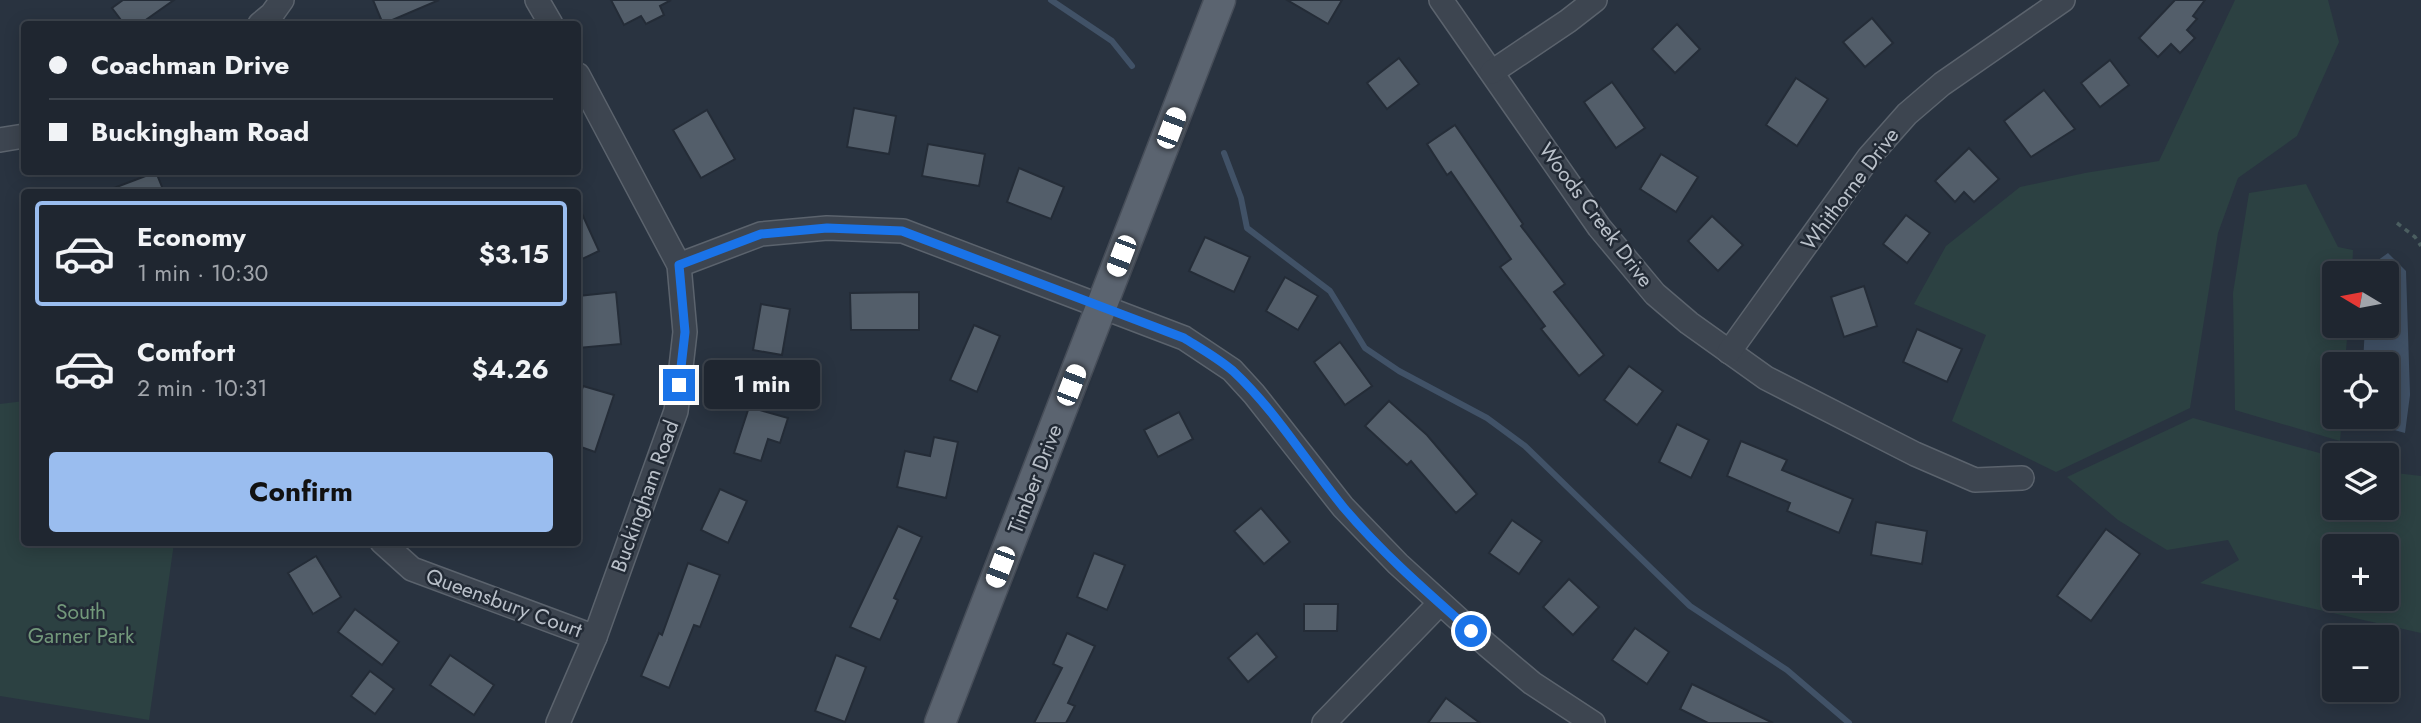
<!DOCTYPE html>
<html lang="en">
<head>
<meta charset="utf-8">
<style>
  body { margin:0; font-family:Jost,sans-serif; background:#272e38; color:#f1f3f6; height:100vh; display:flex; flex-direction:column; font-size:26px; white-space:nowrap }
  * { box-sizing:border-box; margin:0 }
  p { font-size:23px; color:#a1a5ab }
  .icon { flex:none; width:38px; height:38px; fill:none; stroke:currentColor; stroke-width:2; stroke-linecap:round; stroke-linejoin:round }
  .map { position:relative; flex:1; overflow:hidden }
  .panel { position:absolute; left:21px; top:189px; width:560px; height:357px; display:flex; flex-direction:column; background:#1f2630; border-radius:7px; box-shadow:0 4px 18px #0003,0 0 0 2px #3c434c }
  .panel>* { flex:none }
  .banner { position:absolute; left:21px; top:21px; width:560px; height:154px; border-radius:7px; box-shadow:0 4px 18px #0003,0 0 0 2px #3c434c; display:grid; align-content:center; height:154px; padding:0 28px; background:#1f2630 }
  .needle { width:46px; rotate:280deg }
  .fabs { position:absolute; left:2322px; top:261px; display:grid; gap:14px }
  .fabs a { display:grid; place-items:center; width:77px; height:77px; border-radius:7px; background:#1f2630; box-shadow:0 4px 18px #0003,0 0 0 2px #3c434c; font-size:35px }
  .end { position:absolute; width:32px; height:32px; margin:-16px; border:9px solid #1a73e8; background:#fff; box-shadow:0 0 0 4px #fff }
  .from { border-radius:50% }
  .bubble { position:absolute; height:49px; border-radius:7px; background:#1f2630; box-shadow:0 4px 18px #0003,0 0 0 2px #3c434c; font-size:23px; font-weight:700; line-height:49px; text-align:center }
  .car { position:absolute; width:21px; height:42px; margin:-21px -10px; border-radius:9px; box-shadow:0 0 5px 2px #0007; background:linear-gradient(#fff 24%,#345 0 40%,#fff 0 76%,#345 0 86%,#fff 0) }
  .banner b { display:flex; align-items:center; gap:24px; height:66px; font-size:26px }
  .banner b+b { border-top:2px solid #3c434c }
  .banner i { width:18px; height:18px; background:#f1f3f6 }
  ul { padding:12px 0 0; list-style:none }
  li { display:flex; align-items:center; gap:21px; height:105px; margin:0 14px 10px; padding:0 14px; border:4px solid transparent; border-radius:7px }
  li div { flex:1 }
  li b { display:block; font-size:26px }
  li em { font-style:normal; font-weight:700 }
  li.active { border-color:#9abdef }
  li>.icon { width:63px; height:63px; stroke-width:1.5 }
  .action { display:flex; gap:14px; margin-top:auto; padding:14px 28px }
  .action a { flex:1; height:80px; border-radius:7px; background:#9abdef; color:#111; font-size:28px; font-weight:700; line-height:80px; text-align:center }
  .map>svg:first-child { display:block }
  .green { fill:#2c4142; fill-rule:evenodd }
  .water { fill:#415267 }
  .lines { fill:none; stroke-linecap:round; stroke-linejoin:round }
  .stream { stroke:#415267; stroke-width:6 }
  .building { fill:#535e6a; stroke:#242c37; stroke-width:2 }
  .minor-casing { stroke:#5b636d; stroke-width:26 }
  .major-casing { stroke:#474e59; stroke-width:33 }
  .path { stroke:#4b5e60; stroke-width:3.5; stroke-dasharray:5 5; stroke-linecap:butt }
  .minor { stroke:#3d4550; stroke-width:23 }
  .major { stroke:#5b6470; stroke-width:30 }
  .route { stroke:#1a73e8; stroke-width:9 }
  .labels { text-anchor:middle; stroke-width:5; stroke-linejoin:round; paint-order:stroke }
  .street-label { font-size:21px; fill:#bac1ca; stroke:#222a35 }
  .park-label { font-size:21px; fill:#73997b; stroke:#222a35 }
</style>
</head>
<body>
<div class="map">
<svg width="2421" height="723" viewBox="0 0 2421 723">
  <rect width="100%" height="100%" fill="#293340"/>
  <g class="green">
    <path d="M2235,0H2328L2339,42L2297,136L2238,178L2218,233L2190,408L2056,472L1952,421L1986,335L1914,304L1946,246L2020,187L2085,173L2159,161Z"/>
    <path d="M2306,184L2338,247L2353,250L2352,273H2334V326H2348L2345,364H2334V416L2342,417L2340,441L2235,410L2233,293L2249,193Z"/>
    <path d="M24,401V542L174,543L149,720L0,696V404Z"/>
    <path d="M2193,418L2334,457V508H2387V472L2421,476V633L2200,583L2239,560L2228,540L2167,550L2118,520L2067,477ZM2334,546H2387V598H2334Z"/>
  </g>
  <path class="water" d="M2388,253L2406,271L2410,395L2405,433L2359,420V417L2387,416V364H2363L2365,326H2387V273H2369L2370,266Z"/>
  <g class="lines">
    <g class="stream">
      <path d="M1051,0L1112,41L1132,66"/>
      <path d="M1224,153L1241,198L1247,228L1330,291L1365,348L1399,371L1487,418L1525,446L1690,606L1787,670L1849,723"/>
    </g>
  </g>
  <g class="building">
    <path d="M123,0H174L140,24H124L112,8Z"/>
    <path d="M373,0H439L383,24Z"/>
    <path d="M611,0H671L660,6L664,15L646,24L641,16L624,25Z"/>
    <path d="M1287,0H1342L1328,24Z"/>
    <path d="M2175,0H2205L2193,16L2197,19L2187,30L2195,38L2180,53L2171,44L2158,57L2139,38Z"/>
    <path d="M1872,18L1893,43L1865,67L1843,42Z"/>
    <path d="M1677,24L1700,49L1675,73L1652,49Z"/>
    <path d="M1399,58L1419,84L1387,109L1367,83Z"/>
    <path d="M2110,60L2129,85L2100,107L2081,83Z"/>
    <path d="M1796,78L1828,99L1797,146L1766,125Z"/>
    <path d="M1612,82L1645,128L1616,148L1584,102Z"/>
    <path d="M2044,90L2075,129L2031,157L2004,121Z"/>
    <path d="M854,108L896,116L889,154L847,147Z"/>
    <path d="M707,110L735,159L701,178L673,130Z"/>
    <path d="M1455,125L1523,224L1521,226L1565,284L1554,292L1604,355L1579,376L1541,329L1545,326L1500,267L1511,259L1451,172L1447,175L1427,144Z"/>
    <path d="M928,144L985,154L979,186L922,176Z"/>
    <path d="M1969,148L1999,179L1974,202L1964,192L1955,202L1935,181Z"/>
    <path d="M1661,154L1698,177L1676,212L1640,189Z"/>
    <path d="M1019,168L1064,187L1051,219L1007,202Z"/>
    <path d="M156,172L164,192H106V191Z"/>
    <path d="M578,205L599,251L578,261Z"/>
    <path d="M1906,215L1930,233L1907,263L1883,244Z"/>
    <path d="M1712,216L1743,245L1718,271L1688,241Z"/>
    <path d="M1205,237L1250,257L1234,292L1189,271Z"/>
    <path d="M1285,277L1318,296L1298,330L1266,311Z"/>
    <path d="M1864,286L1877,326L1844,337L1831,297Z"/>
    <path d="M616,292L621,344L578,348V296Z"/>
    <path d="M919,292V330H851L850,293Z"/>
    <path d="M761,304L790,309L782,355L753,350Z"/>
    <path d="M974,325L1000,336L977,392L950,380Z"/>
    <path d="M1917,329L1962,349L1947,382L1903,362Z"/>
    <path d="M1340,342L1372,386L1345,405L1314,362Z"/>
    <path d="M1629,366L1663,391L1637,425L1604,400Z"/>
    <path d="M583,386L614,395L595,452L578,446V403Z"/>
    <path d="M1389,401L1427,435L1477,494L1456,513L1411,461L1407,465L1365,426Z"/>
    <path d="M749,407L788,418L780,443L768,439L761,461L734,453Z"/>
    <path d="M1179,412L1193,439L1158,457L1144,430Z"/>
    <path d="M1677,424L1709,440L1691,478L1659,462Z"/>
    <path d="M934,437L958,442L946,498L897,487L905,451L930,456Z"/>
    <path d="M1741,441L1787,460L1782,470L1853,499L1839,533L1787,511L1790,503L1727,476Z"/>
    <path d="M720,489L747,501L728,543L701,530Z"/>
    <path d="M1261,508L1290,542L1264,564L1234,531Z"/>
    <path d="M1512,520L1542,541L1519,574L1489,553Z"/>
    <path d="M1876,522L1927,531L1922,564L1871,555Z"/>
    <path d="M898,526L922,537L894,598L898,600L880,640L850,627Z"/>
    <path d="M2106,529L2140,554L2091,621L2057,596Z"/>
    <path d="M1094,553L1125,565L1107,610L1077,597Z"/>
    <path d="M316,556L341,597L313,614L288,573Z"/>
    <path d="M688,563L720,575L700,627L694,625L669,688L641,676L659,633L662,635Z"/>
    <path d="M1569,579L1599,607L1573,635L1543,607Z"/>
    <path d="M1304,604H1338L1337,631H1304Z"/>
    <path d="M355,609L399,642L382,665L338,632Z"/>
    <path d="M1635,628L1669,652L1647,684L1612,660Z"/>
    <path d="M1067,633L1095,646L1068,703L1075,706L1066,723H1034L1062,668L1053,664Z"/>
    <path d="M1257,633L1277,657L1248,682L1228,658Z"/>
    <path d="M450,655L494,685L474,715L430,685Z"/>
    <path d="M836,655L866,667L845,722L815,711Z"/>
    <path d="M370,671L394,689L375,714L351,696Z"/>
    <path d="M1692,684L1773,723H1708L1680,709Z"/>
    <path d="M1446,698L1480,723H1428Z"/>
  </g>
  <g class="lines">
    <g class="minor-casing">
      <g id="minor">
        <path d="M537,0L551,24"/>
        <path d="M1441,0L1599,227L1655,294L1689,323L1766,378L1915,454L1975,480L2022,478"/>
        <path d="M260,24L272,14L282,0"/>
        <path d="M1492,72L1568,21L1595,0"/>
        <path d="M0,140L24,136"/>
        <path d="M679,265L761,234L827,228L903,231L1184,338L1232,370L1254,394L1343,507L1398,564L1487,645L1532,683L1593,723"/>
        <path d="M1729,352L1869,157L1907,114L1942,84L2063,0"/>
        <path d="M382,542L412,569L595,637"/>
        <path d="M558,723L595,637L676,411L685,332L679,265L578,75"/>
        <path d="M1324,723L1440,603"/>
      </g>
    </g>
    <g class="major-casing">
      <path id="major" d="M940,723L1220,0"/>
    </g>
    <path class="path" d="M2397,223L2415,237L2421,246"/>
    <use href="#minor" class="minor"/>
    <use href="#major" class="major"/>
  </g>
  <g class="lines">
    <path class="route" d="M679,385L685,332L679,265L761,234L827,228L902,231L1184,338C1200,348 1218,358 1233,371C1276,411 1307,463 1344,508C1382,553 1427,592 1471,631"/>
  </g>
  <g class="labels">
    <g class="street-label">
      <text transform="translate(1850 189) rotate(-53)" y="7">Whithorne Drive</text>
      <text transform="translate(1596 215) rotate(53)" y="7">Woods Creek Drive</text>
      <text transform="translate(1035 479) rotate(-69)" y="7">Timber Drive</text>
      <text transform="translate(645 496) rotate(-70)" y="7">Buckingham Road</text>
      <text transform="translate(504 603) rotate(20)" y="7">Queensbury Court</text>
    </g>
    <g class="park-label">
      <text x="81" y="619">South<tspan x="81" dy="24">Garner Park</tspan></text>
    </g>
  </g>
</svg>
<div class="fabs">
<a><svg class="needle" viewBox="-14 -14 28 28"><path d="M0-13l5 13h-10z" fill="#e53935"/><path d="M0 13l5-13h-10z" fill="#a1a5ab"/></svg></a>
<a><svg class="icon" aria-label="locate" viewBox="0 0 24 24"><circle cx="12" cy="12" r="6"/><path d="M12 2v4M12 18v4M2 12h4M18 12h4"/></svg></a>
<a><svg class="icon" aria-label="layers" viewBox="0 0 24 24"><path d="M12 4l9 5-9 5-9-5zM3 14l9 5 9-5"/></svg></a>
<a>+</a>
<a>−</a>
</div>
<i class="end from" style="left:1471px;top:631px"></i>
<i class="end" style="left:679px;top:385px"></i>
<div class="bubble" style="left:704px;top:360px;width:116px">1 min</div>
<i class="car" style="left:1171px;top:128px;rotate:21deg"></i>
<i class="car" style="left:1121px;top:256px;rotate:201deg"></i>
<i class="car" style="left:1071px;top:385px;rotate:21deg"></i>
<i class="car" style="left:1000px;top:567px;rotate:201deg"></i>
<div class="banner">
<b><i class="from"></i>Coachman Drive</b>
<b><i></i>Buckingham Road</b>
</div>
<section class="panel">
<ul>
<li class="active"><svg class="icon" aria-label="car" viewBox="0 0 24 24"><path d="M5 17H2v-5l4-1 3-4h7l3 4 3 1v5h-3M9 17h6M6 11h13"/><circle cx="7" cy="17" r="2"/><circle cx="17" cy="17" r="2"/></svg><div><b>Economy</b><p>1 min · 10:30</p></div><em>$3.15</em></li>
<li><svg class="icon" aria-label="car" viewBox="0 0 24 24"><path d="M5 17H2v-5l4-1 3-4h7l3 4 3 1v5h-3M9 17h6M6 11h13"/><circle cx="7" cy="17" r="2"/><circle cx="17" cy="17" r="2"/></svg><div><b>Comfort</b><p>2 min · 10:31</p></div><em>$4.26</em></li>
</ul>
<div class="action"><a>Confirm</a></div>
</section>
</div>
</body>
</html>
